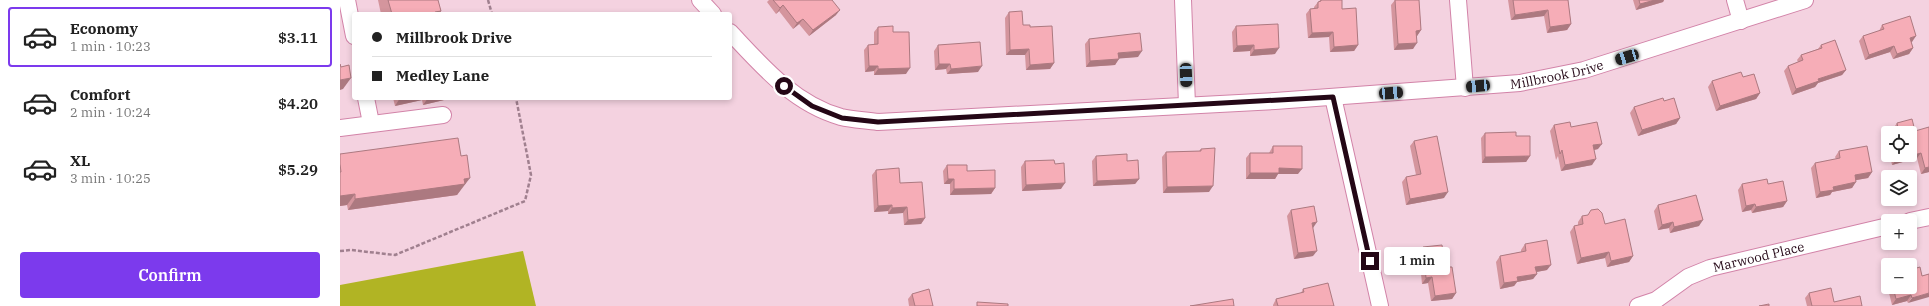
<!DOCTYPE html>
<html lang="en">
<head>
<meta charset="utf-8">
<style>
  body { margin:0; font-family:"IBM Plex Serif",serif; background:#f6f6f6; color:#222; height:100vh; display:flex; flex-direction:column; font-size:15px; white-space:nowrap }
  * { box-sizing:border-box; margin:0 }
  p { font-size:13px; color:#767676 }
  .icon { flex:none; width:22px; height:22px; fill:none; stroke:currentColor; stroke-width:2; stroke-linecap:round; stroke-linejoin:round }
  .map { position:relative; flex:1; overflow:hidden }
  .drawer { display:flex; flex-direction:column; background:#fff; width:340px }
  .drawer>* { flex:none }
  .guide { position:absolute; left:12px; top:12px; width:380px; height:88px; border-radius:4px; box-shadow:0 2px 6px #0003; display:grid; align-content:center; height:88px; padding:0 20px; background:#fff }
  .controls { position:absolute; left:1541px; top:126px; display:grid; gap:8px }
  .controls a { display:grid; place-items:center; width:36px; height:36px; border-radius:4px; background:#fff; box-shadow:0 2px 6px #0003; font-size:20px }
  .end { position:absolute; width:18px; height:18px; margin:-9px; border:5px solid #240716; background:#fff; box-shadow:0 0 0 2px #fff }
  .from { border-radius:50% }
  .bubble { position:absolute; height:28px; border-radius:4px; background:#fff; box-shadow:0 2px 6px #0003; font-size:13px; font-weight:600; line-height:28px; text-align:center }
  .car { position:absolute; width:12px; height:24px; margin:-12px -6px; border-radius:5px; box-shadow:0 0 3px 1px #0007; background:linear-gradient(#222 24%,#8ab4d8 0 40%,#222 0 76%,#8ab4d8 0 86%,#222 0) }
  .guide b { display:flex; align-items:center; gap:14px; height:38px; font-size:15px }
  .guide b+b { border-top:1px solid #e0e0e0 }
  .guide i { width:10px; height:10px; background:#222 }
  ul { padding:7px 0 0; list-style:none }
  li { display:flex; align-items:center; gap:12px; height:60px; margin:0 8px 6px; padding:0 12px; border:2px solid transparent; border-radius:4px }
  li div { flex:1 }
  li b { display:block; font-size:15px }
  li em { font-style:normal; font-weight:600 }
  li.current { border-color:#7c3aed }
  li>.icon { width:36px; height:36px; stroke-width:1.5 }
  .primary-button { display:flex; gap:8px; margin-top:auto; padding:8px 20px }
  .primary-button a { flex:1; height:46px; border-radius:4px; background:#7c3aed; color:#fff; font-size:16px; font-weight:600; line-height:46px; text-align:center }
  main { display:flex; flex:1; min-height:0 }
  .map>svg:first-child { display:block }
  .forest { fill:#b1b424 }
  .lines { fill:none; stroke-linecap:round; stroke-linejoin:round }
  .minor-casing { stroke:#d283a8; stroke-width:18 }
  .path { stroke:#a0808f; stroke-width:2.5; stroke-dasharray:4 2; stroke-linecap:butt }
  .minor { stroke:#fff; stroke-width:16 }
  .wall { fill:#d4959d }
  .shaded-wall { fill:#ac7980 }
  .building { fill:#f6adb7; stroke:#ac7980 }
  .route { stroke:#240716; stroke-width:5 }
  .labels { text-anchor:middle; stroke-width:4; stroke-linejoin:round; paint-order:stroke }
  .street-label { font-size:13px; fill:#240716; stroke:#fdfdfd }
</style>
</head>
<body>
<main>
<section class="drawer">
<ul>
<li class="current"><svg class="icon" aria-label="car" viewBox="0 0 24 24"><path d="M5 17H2v-5l4-1 3-4h7l3 4 3 1v5h-3M9 17h6M6 11h13"/><circle cx="7" cy="17" r="2"/><circle cx="17" cy="17" r="2"/></svg><div><b>Economy</b><p>1 min · 10:23</p></div><em>$3.11</em></li>
<li><svg class="icon" aria-label="car" viewBox="0 0 24 24"><path d="M5 17H2v-5l4-1 3-4h7l3 4 3 1v5h-3M9 17h6M6 11h13"/><circle cx="7" cy="17" r="2"/><circle cx="17" cy="17" r="2"/></svg><div><b>Comfort</b><p>2 min · 10:24</p></div><em>$4.20</em></li>
<li><svg class="icon" aria-label="car" viewBox="0 0 24 24"><path d="M5 17H2v-5l4-1 3-4h7l3 4 3 1v5h-3M9 17h6M6 11h13"/><circle cx="7" cy="17" r="2"/><circle cx="17" cy="17" r="2"/></svg><div><b>XL</b><p>3 min · 10:25</p></div><em>$5.29</em></li>
</ul>
<div class="primary-button"><a>Confirm</a></div>
</section>
<div class="map">
<svg width="1589" height="306" viewBox="0 0 1589 306">
  <rect width="100%" height="100%" fill="#f4d2e0"/>
  <path class="forest" d="M183,251L196,306H0V285Z"/>
  <g class="lines">
    <g class="minor-casing">
      <g id="minor">
        <path d="M7,0L14,36"/>
        <path d="M360,0L373,14"/>
        <path d="M843,0L847,105"/>
        <path d="M1118,0L1125,88"/>
        <path d="M1395,0L1401,21"/>
        <path id="s1" d="M390,32C422,66 454,104 501,117C513,120 526,120 538,122L935,101L1180,83L1244,70L1465,0"/>
        <path d="M993,97L1040,306"/>
        <path d="M26,98L31,123"/>
        <path d="M0,128L103,115"/>
        <path d="M1570,221L1589,217"/>
        <path id="s2" d="M1298,306L1316,300L1348,277L1370,268L1548,226"/>
      </g>
    </g>
    <g class="path">
      <path d="M148,0L152,14"/>
      <path d="M0,251L11,250L55,255L185,201L191,175L176,98"/>
    </g>
    <use href="#minor" class="minor"/>
  </g>
  <g class="wall">
    <path d="M38,0H98L101,11L99,14H41Z"/>
    <path d="M429,0H492L496,15L469,36L459,24L453,29L439,11L436,14L427,2Z"/>
    <path d="M980,0H1002V9L1018,45L1014,51L990,52L989,37L968,38L966,14L970,9H974V7L978,2H979Z"/>
    <path d="M1055,0H1079L1081,30L1077,36H1076L1073,49L1054,50L1051,5Z"/>
    <path d="M1168,0H1228L1231,24L1227,30L1207,33L1204,16L1171,20Z"/>
    <path d="M1293,0H1324L1323,2L1296,10Z"/>
    <path d="M669,12L683,25L690,27L714,63L710,69L686,70L685,55H666L665,18Z"/>
    <path d="M1542,25L1572,42H1571L1573,48L1569,54L1553,59L1550,52L1525,60L1519,41L1523,36L1539,31Z"/>
    <path d="M896,26L935,54L910,56V51L893,52L892,32Z"/>
    <path d="M538,27L553,32L566,74L534,75V71L525,72L524,50L528,45H534V32Z"/>
    <path d="M749,39L798,57L779,58L775,65L746,67L745,44Z"/>
    <path d="M598,45L638,72L607,74L606,69L595,70L594,51Z"/>
    <path d="M1481,45L1506,70L1502,75L1478,83L1475,87L1452,95L1444,71L1448,66L1458,62L1457,60L1461,55L1478,49Z"/>
    <path d="M1403,77L1420,93L1416,99L1376,111L1368,87L1372,81Z"/>
    <path d="M53,98H106L104,100L83,105L82,100L55,106Z"/>
    <path d="M1324,101L1340,118L1336,124L1298,136L1290,113L1294,107Z"/>
    <path d="M1557,123L1575,131L1589,172L1581,174L1577,158L1552,165L1550,155H1570V133H1554L1553,129Z"/>
    <path d="M1214,125L1231,127L1258,149L1254,150L1252,165L1221,171L1218,156L1216,160L1210,131Z"/>
    <path d="M1145,133L1176,136L1190,156L1186,162L1142,163L1141,138Z"/>
    <path d="M1074,141L1104,198L1066,205L1062,182L1066,177L1076,175L1070,146Z"/>
    <path d="M933,146L958,174H938L935,179H906V158L910,153H929Z"/>
    <path d="M861,149L869,192L823,193L822,157L826,152L859,151Z"/>
    <path d="M1499,151L1532,172L1528,178L1516,180L1512,188L1492,192L1490,195L1476,198L1471,168L1475,163L1496,159L1495,157Z"/>
    <path d="M0,154L122,189H121L117,195L8,210L7,205L0,206Z"/>
    <path d="M756,156L787,161L799,179L795,184L753,186L752,161Z"/>
    <path d="M685,161L715,164L721,189L682,191L681,167Z"/>
    <path d="M607,165L627,171L655,188L651,194L610,195V184H604L603,171Z"/>
    <path d="M536,170L560,183L585,218L581,224L564,225L563,213L548,214V211L534,212L532,175Z"/>
    <path d="M1402,184H1428L1447,201L1443,207L1412,213L1411,210L1402,212L1398,190Z"/>
    <path d="M1318,205L1359,226L1330,233L1329,228L1318,230L1314,211Z"/>
    <path d="M951,210L973,228V256L954,259L947,216Z"/>
    <path d="M1242,216L1265,224L1293,256L1289,262L1267,267L1265,258L1237,264L1230,232L1234,226L1238,225V222Z"/>
    <path d="M1185,244L1207,270L1196,272L1197,274L1193,279L1177,282L1174,286L1160,289L1156,262L1160,256L1181,252V250Z"/>
    <path d="M1083,247L1105,267L1116,293L1112,299L1091,301L1088,283L1082,284L1079,253Z"/>
    <path d="M1589,274L1568,303L1567,301L1552,305L1546,281L1548,278V287H1570L1582,276Z"/>
    <path d="M963,289L994,306H933V305L936,299L961,293Z"/>
    <path d="M1469,293L1494,302L1522,306H1467L1465,298Z"/>
    <path d="M572,294L593,306H569L568,299Z"/>
  </g>
  <g class="shaded-wall">
    <path d="M1315,0H1324L1323,2L1296,10L1300,4Z"/>
    <path d="M443,5L439,11L436,14L440,8Z"/>
    <path d="M500,10L496,15L469,36L473,30Z"/>
    <path d="M1208,10L1204,16L1171,20L1175,15Z"/>
    <path d="M101,11L99,14H94L95,12Z"/>
    <path d="M463,19L459,24L453,29L457,23Z"/>
    <path d="M1231,24L1227,30L1207,33L1210,27Z"/>
    <path d="M1081,30L1077,36L1072,37L1076,31Z"/>
    <path d="M993,32L989,37L968,38L972,33Z"/>
    <path d="M1576,36L1572,42L1566,44L1570,38Z"/>
    <path d="M1077,43L1073,49L1054,50L1058,44Z"/>
    <path d="M914,45L910,51L893,52L897,46Z"/>
    <path d="M1018,45L1014,51L990,52L994,47Z"/>
    <path d="M1554,46L1550,52L1525,60L1529,55Z"/>
    <path d="M939,48L935,54L910,56L914,50Z"/>
    <path d="M1573,48L1569,54L1553,59L1557,54Z"/>
    <path d="M689,49L685,55H666L670,50Z"/>
    <path d="M802,51L798,57L774,59L778,53Z"/>
    <path d="M779,59L775,65L746,67L750,61Z"/>
    <path d="M714,63L710,69L686,70L690,65Z"/>
    <path d="M599,64H610L606,69L595,70Z"/>
    <path d="M529,66H538L534,71L525,72Z"/>
    <path d="M642,66L638,72L607,74L611,69Z"/>
    <path d="M570,68L566,74L534,75L538,69Z"/>
    <path d="M1506,70L1502,75L1478,83L1475,87L1452,95L1456,89L1478,79Z"/>
    <path d="M11,78L3,89L0,90V80Z"/>
    <path d="M1420,93L1416,99L1376,111L1380,106Z"/>
    <path d="M60,98H83L82,100L55,106Z"/>
    <path d="M88,98H106L104,100L83,105Z"/>
    <path d="M1340,118L1336,124L1298,136L1302,130Z"/>
    <path d="M1262,144L1258,149L1249,151L1253,145Z"/>
    <path d="M1581,153L1577,158L1552,165L1556,160Z"/>
    <path d="M1190,156L1186,162L1142,163L1145,157Z"/>
    <path d="M1256,159L1252,165L1221,171L1225,165Z"/>
    <path d="M1589,167V172L1581,174L1585,168Z"/>
    <path d="M939,168L962,169L958,174H938L935,179H906L910,173Z"/>
    <path d="M1532,172L1528,178L1511,181L1515,175Z"/>
    <path d="M130,178L117,195L8,210L15,199Z"/>
    <path d="M608,179H614L610,184H604Z"/>
    <path d="M799,179L795,184L753,186L757,181Z"/>
    <path d="M1516,182L1512,188L1492,192L1490,195L1476,198L1480,192L1493,187Z"/>
    <path d="M725,183L721,189L682,191L686,185Z"/>
    <path d="M873,186L869,192L823,193L827,187Z"/>
    <path d="M655,188L651,194L610,195L614,189Z"/>
    <path d="M1108,192L1104,198L1066,205L1070,199Z"/>
    <path d="M15,194L7,205L0,206V196Z"/>
    <path d="M1447,201L1443,207L1412,213L1416,207Z"/>
    <path d="M1415,204L1411,210L1402,212L1406,206Z"/>
    <path d="M552,205L548,211L534,212L538,206Z"/>
    <path d="M567,207L563,213L548,214L552,208Z"/>
    <path d="M585,218L581,224L564,225L568,220Z"/>
    <path d="M1363,220L1359,226L1330,233L1334,227Z"/>
    <path d="M977,222L973,228L972,223Z"/>
    <path d="M1333,222L1329,228L1318,230L1322,225Z"/>
    <path d="M977,251L973,256L954,259L958,253Z"/>
    <path d="M1269,252L1265,258L1237,264L1241,258Z"/>
    <path d="M1293,256L1289,262L1267,267L1271,261Z"/>
    <path d="M1211,265L1207,270L1191,273L1195,267Z"/>
    <path d="M1197,274L1193,279L1177,282L1174,286L1160,289L1164,283L1177,277Z"/>
    <path d="M1092,277L1088,283L1082,284L1086,278Z"/>
    <path d="M1116,293L1112,299L1091,301L1095,296Z"/>
    <path d="M1589,293V297L1568,303L1572,298Z"/>
    <path d="M1571,295L1567,301L1552,305L1556,299Z"/>
  </g>
  <g class="building">
    <path d="M48,0H98L101,11L95,12V14H52Z"/>
    <path d="M433,0H492L500,10L473,30L463,19L457,23L443,5L440,8Z"/>
    <path d="M981,0H1002V9L1016,8L1018,45L994,47L993,32L972,33L970,9L978,8V2L981,1Z"/>
    <path d="M1055,0H1079L1081,30L1076,31L1077,43L1058,44Z"/>
    <path d="M1173,0H1228L1231,24L1210,27L1208,10L1175,15Z"/>
    <path d="M1299,0H1315L1300,4Z"/>
    <path d="M682,11L683,25H690V27L712,26L714,63L690,65L689,49L670,50L669,12Z"/>
    <path d="M1570,16L1576,36L1570,38L1573,48L1557,54L1554,46L1529,55L1523,36L1544,29L1542,25Z"/>
    <path d="M938,24L939,48L914,50V45L897,46L896,26Z"/>
    <path d="M553,26V32H569L570,68L538,69V66H529L528,45L538,44V27Z"/>
    <path d="M800,33L802,51L778,53L779,59L750,61L749,39Z"/>
    <path d="M1495,40L1506,70L1478,79L1479,81L1456,89L1448,66L1463,60L1461,55L1482,48L1481,45Z"/>
    <path d="M640,42L642,66L611,69L610,64H599L598,45Z"/>
    <path d="M0,64L1,67L9,65L11,78L0,80Z"/>
    <path d="M1401,72L1403,77L1414,74L1420,93L1380,106L1372,81Z"/>
    <path d="M1323,98L1324,101L1334,98L1340,118L1302,130L1294,107Z"/>
    <path d="M1572,119L1575,131L1589,127V167L1585,168L1581,153L1556,160L1555,155H1570V133H1559L1557,123Z"/>
    <path d="M1230,122L1231,127L1257,122L1262,144L1253,145L1256,159L1225,165L1222,150L1220,154L1214,125Z"/>
    <path d="M1176,132V136H1190V156L1145,157V133Z"/>
    <path d="M1097,136L1108,192L1070,199L1066,177L1081,174L1074,141Z"/>
    <path d="M118,138L121,156L127,155L130,178L124,179L125,184L15,199V194L0,196V172H1L0,164V154Z"/>
    <path d="M933,146H962V169L939,168V173H910V153H933Z"/>
    <path d="M1527,146L1532,172L1515,175L1516,182L1493,187L1494,190L1480,192L1475,163L1500,158L1499,151Z"/>
    <path d="M875,148L873,186L827,187L826,152L861,151V149Z"/>
    <path d="M787,154V161L798,160L799,179L757,181L756,156Z"/>
    <path d="M714,160L715,164L724,163L725,183L686,185L685,161Z"/>
    <path d="M607,165H627V171L655,170V188L614,189V179H608Z"/>
    <path d="M559,168L560,183L582,182L585,218L568,220L567,207L552,208V205L538,206L536,170Z"/>
    <path d="M1427,179L1428,184L1443,181L1447,201L1416,207L1415,204L1406,206L1402,184Z"/>
    <path d="M1356,195L1363,220L1334,227L1333,222L1322,225L1318,205Z"/>
    <path d="M974,206L977,222L972,223L977,251L958,253L951,210Z"/>
    <path d="M1258,209L1262,213L1265,224L1285,219L1293,256L1271,261L1269,252L1241,258L1234,226L1243,224L1242,216L1248,215L1251,210Z"/>
    <path d="M1207,240L1211,265L1195,267L1197,274L1177,277L1178,281L1164,283L1160,256L1186,251L1185,244Z"/>
    <path d="M1102,245L1105,267H1112L1116,293L1095,296L1092,277L1086,278L1083,247Z"/>
    <path d="M1580,267L1582,276L1589,274V293L1572,298L1571,295L1556,299L1553,287H1570V270Z"/>
    <path d="M988,283L994,306H938L936,299L964,292L963,289Z"/>
    <path d="M1491,288L1494,302L1520,296L1522,306H1472L1469,293Z"/>
    <path d="M589,289L593,306H575L572,294Z"/>
    <path d="M893,299L894,306H850Z"/>
    <path d="M637,302L668,304V306H637Z"/>
    <path d="M1429,304V306H1419Z"/>
  </g>
  <g class="lines">
    <path class="route" d="M444,86L472,106L502,118L538,122L993,97L1030,261"/>
  </g>
  <g class="labels">
    <g class="street-label">
      <text dy="5" stroke="none"><textPath href="#s1" startOffset="860">Millbrook Drive</textPath></text>
      <text dy="5" stroke="none"><textPath href="#s2" startOffset="132">Marwood Place</textPath></text>
    </g>
  </g>
</svg>
<div class="controls">
<a><svg class="icon" aria-label="locate" viewBox="0 0 24 24"><circle cx="12" cy="12" r="6"/><path d="M12 2v4M12 18v4M2 12h4M18 12h4"/></svg></a>
<a><svg class="icon" aria-label="layers" viewBox="0 0 24 24"><path d="M12 4l9 5-9 5-9-5zM3 14l9 5 9-5"/></svg></a>
<a>+</a>
<a>−</a>
</div>
<i class="end from" style="left:444px;top:86px"></i>
<i class="end" style="left:1030px;top:261px"></i>
<div class="bubble" style="left:1044px;top:247px;width:66px">1 min</div>
<i class="car" style="left:1287px;top:57px;rotate:253deg"></i>
<i class="car" style="left:846px;top:75px;rotate:178deg"></i>
<i class="car" style="left:1138px;top:86px;rotate:265deg"></i>
<i class="car" style="left:1051px;top:93px;rotate:86deg"></i>
<div class="guide">
<b><i class="from"></i>Millbrook Drive</b>
<b><i></i>Medley Lane</b>
</div>
</div>
</main>
</body>
</html>
